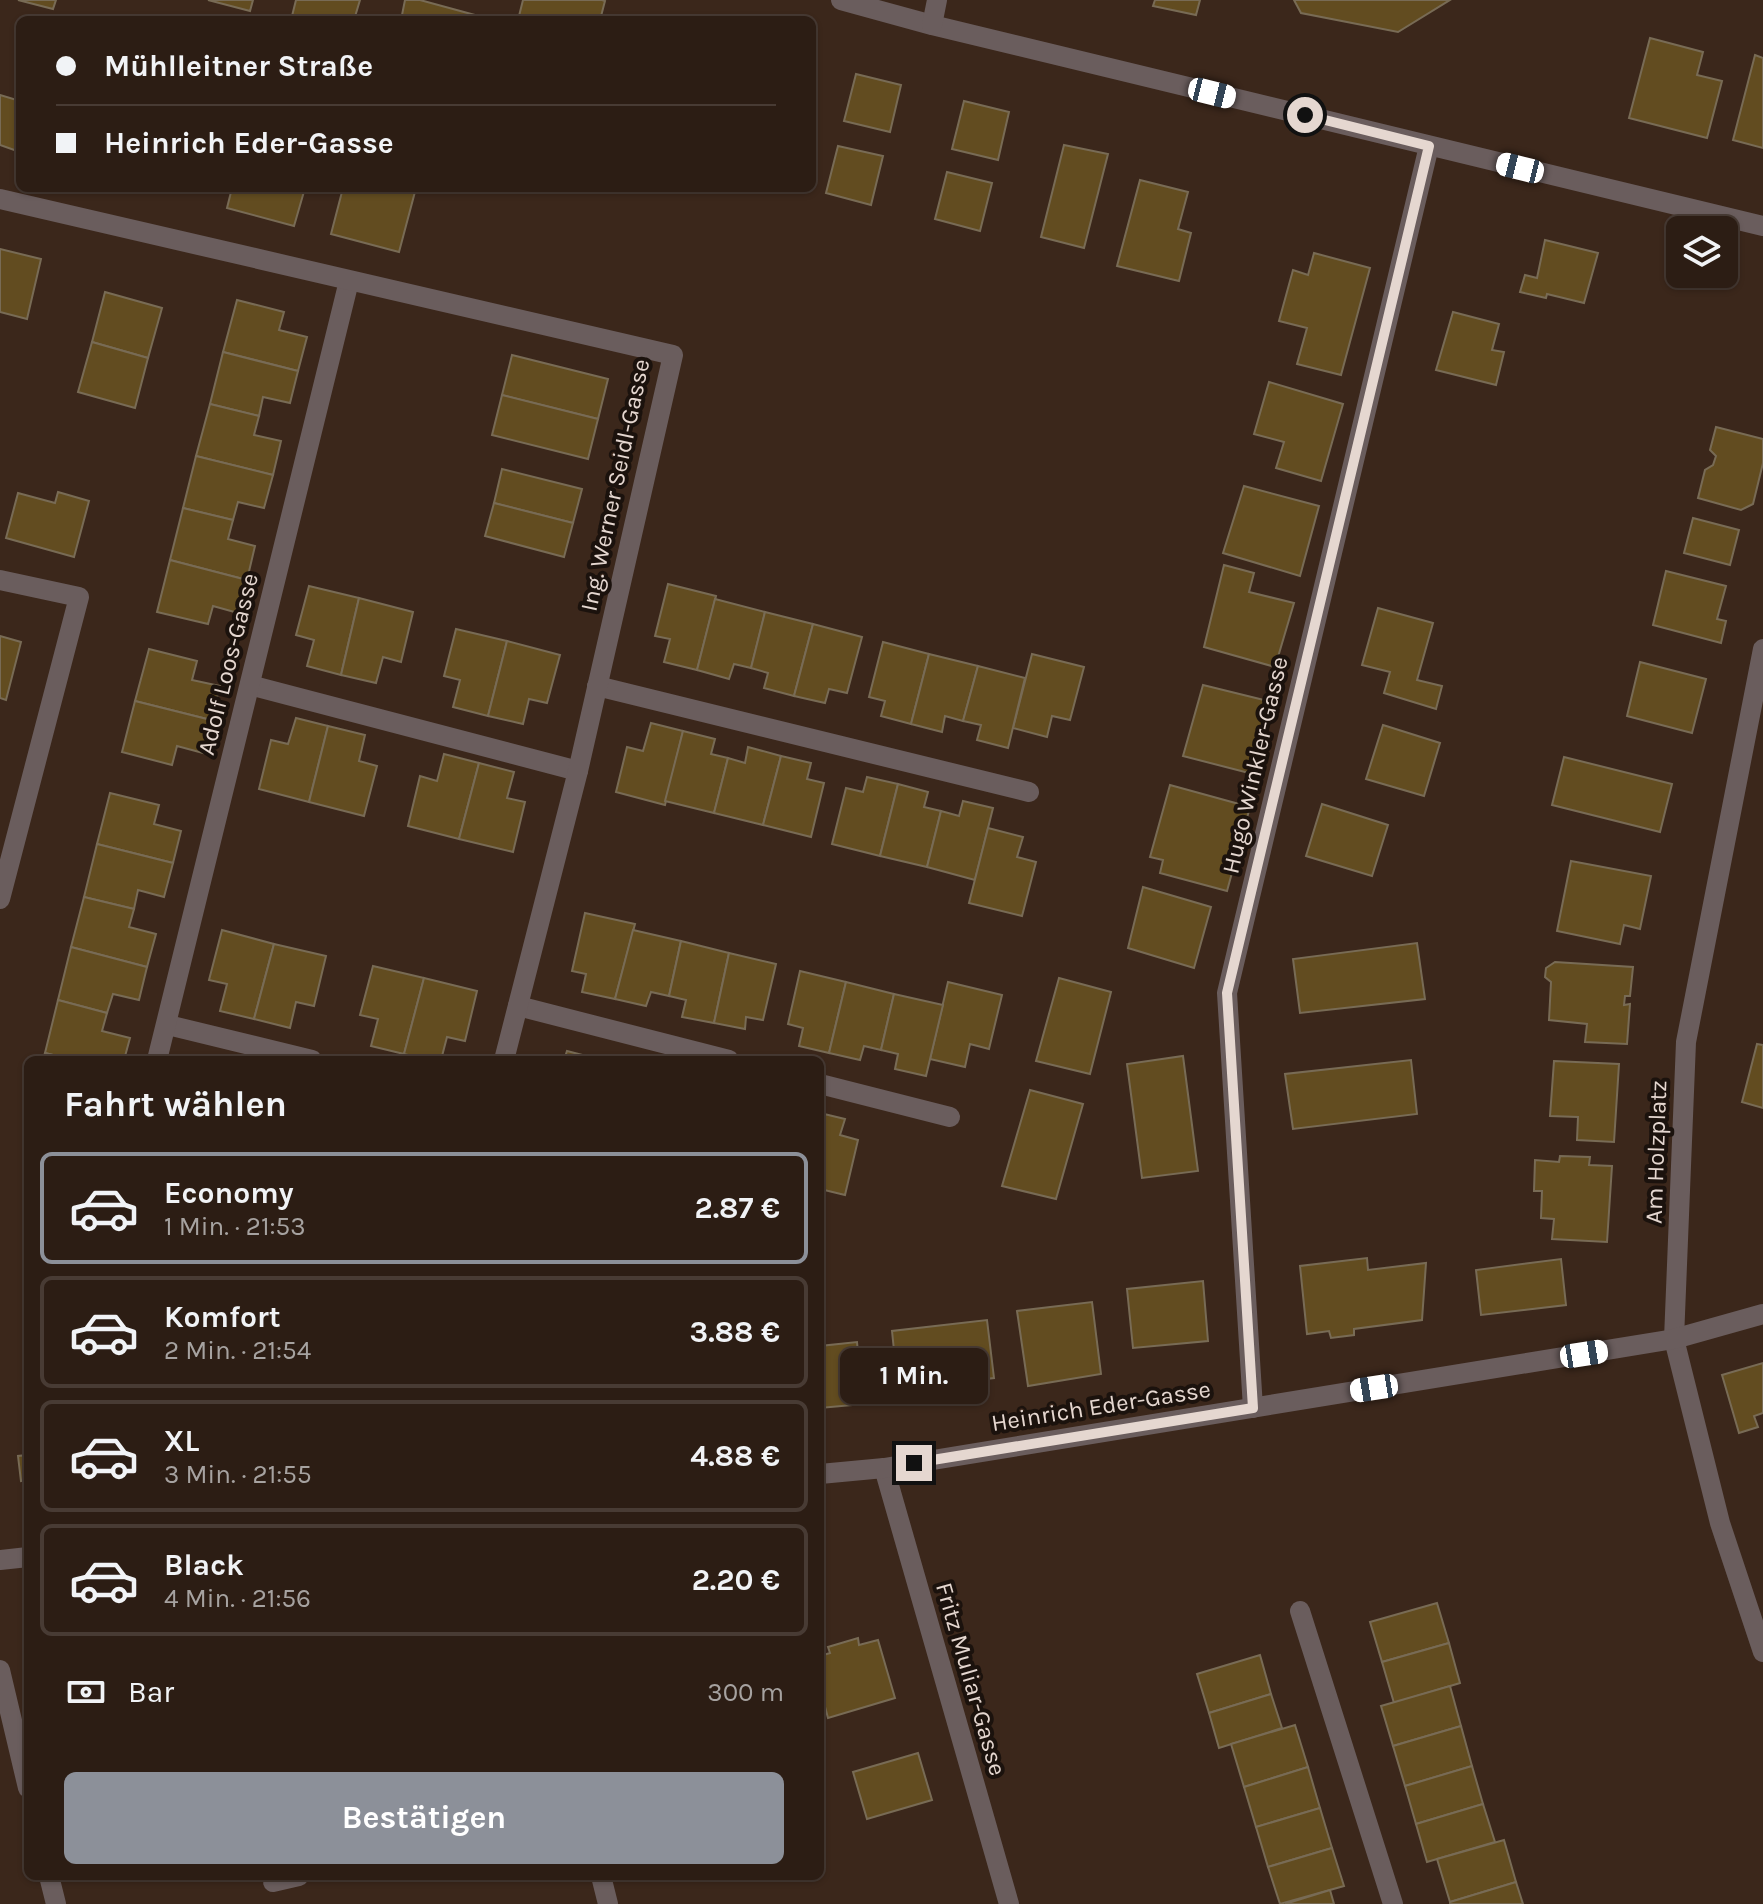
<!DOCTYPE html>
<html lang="de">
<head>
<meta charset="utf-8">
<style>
  body { margin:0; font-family:Karla,sans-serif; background:#34261d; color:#f1f3f6; height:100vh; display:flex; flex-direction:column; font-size:30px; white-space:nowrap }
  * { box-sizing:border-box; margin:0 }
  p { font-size:26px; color:#a6a2a0 }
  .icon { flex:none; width:44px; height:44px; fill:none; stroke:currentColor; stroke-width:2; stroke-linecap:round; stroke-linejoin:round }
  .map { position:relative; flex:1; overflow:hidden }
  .panel { position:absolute; left:24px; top:1056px; width:800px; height:824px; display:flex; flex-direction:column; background:#2c1d14; border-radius:12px; box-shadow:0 2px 6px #0004,0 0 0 2px #483b34 }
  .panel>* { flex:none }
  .hud { position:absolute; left:16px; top:16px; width:800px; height:176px; border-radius:12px; box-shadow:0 2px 6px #0004,0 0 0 2px #483b34; display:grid; align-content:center; height:176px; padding:0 40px; background:#2c1d14 }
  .controls { position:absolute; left:1666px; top:216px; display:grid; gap:16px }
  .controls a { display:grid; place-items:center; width:72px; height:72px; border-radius:12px; background:#2c1d14; box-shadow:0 2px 6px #0004,0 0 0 2px #483b34; font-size:40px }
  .end { position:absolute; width:36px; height:36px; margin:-18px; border:10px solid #e5d7d0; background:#111; box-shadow:0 0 0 4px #111 }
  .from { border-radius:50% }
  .bubble { position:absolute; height:56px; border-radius:12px; background:#2c1d14; box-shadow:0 2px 6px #0004,0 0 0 2px #483b34; font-size:26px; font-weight:700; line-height:56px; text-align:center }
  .car { position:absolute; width:24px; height:48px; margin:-24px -12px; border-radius:10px; box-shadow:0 0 6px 2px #0007; background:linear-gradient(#fff 24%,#345 0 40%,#fff 0 76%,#345 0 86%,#fff 0) }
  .hud b { display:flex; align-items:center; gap:28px; height:76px; font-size:30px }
  .hud b+b { border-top:2px solid #483b34 }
  .hud i { width:20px; height:20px; background:#f1f3f6 }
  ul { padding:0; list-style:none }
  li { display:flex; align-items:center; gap:24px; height:112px; margin:0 16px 12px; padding:0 24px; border:4px solid #483b34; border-radius:12px }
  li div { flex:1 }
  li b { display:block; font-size:30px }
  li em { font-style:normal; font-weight:700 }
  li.current { border-color:#8c9099 }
  li>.icon { width:72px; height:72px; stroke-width:1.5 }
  h2 { padding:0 40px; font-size:36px; line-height:96px }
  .pay { display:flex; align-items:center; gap:20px; height:88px; padding:0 40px; font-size:30px }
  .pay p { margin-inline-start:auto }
  .button { display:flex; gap:16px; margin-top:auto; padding:16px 40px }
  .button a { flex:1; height:92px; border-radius:12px; background:#8c9099; color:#fff; font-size:32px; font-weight:700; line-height:92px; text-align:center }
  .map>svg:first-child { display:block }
  .building { fill:#624c20; stroke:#786b55; stroke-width:2 }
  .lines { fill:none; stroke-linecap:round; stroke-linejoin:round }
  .lane { stroke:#6a5d5d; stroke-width:20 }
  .street { stroke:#6a5d5d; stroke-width:20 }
  .route { stroke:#e5d7d0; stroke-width:10 }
  .labels { text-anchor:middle; stroke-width:8; stroke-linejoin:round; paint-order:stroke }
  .street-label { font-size:24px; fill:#e5d7d0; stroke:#1b120d }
</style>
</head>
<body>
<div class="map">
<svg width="1763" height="1904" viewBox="0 0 1763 1904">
  <rect width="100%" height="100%" fill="#3b271b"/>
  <g class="building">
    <path d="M18,0H56L53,9Z"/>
    <path d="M208,0H253L250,11Z"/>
    <path d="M296,0H360L354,20H291Z"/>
    <path d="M405,0H420L475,15L474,20H401Z"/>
    <path d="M523,0H602L605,1L600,20H518Z"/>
    <path d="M1155,0H1200L1196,15L1153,6Z"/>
    <path d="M1294,0H1450L1398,32L1301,13Z"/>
    <path d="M1650,38L1703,52L1697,75L1722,81L1707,138L1629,118Z"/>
    <path d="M1755,55L1763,58V148L1733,140Z"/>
    <path d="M856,74L901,85L890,132L844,121Z"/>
    <path d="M0,95L20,101V152L0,145Z"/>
    <path d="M964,101L1009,112L998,160L952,149Z"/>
    <path d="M1064,145L1108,154L1084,248L1041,237Z"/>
    <path d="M838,146L883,156L871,205L826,193Z"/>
    <path d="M947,172L992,183L980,231L935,219Z"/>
    <path d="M1140,180L1188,192L1178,229L1191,233L1179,281L1117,266Z"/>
    <path d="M232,188H305L294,226L227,208Z"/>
    <path d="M343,188H416L399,252L331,234Z"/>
    <path d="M1545,240L1598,253L1584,303L1547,294L1546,298L1520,292L1525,275L1537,278Z"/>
    <path d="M0,249L41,259L27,319L0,312Z"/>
    <path d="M1314,253L1370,268L1341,375L1297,364L1307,328L1279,321L1293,270L1308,275Z"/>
    <path d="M105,292L162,308L148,358L92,342Z"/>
    <path d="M237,300L284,312L279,330L307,337L298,371L223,352Z"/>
    <path d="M1453,312L1499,324L1492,350L1504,352L1496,385L1436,370Z"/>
    <path d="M92,342L148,358L135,408L78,392Z"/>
    <path d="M223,352L298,371L290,403L263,397L259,416L210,404Z"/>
    <path d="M512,355L608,379L598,419L502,395Z"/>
    <path d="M1269,382L1343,404L1321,481L1276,468L1284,442L1254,434Z"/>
    <path d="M502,395L598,419L588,459L492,435Z"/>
    <path d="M210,404L259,416L254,435L281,441L273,475L196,456Z"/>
    <path d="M1716,427L1763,439V463L1753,504L1741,510L1698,498L1705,470L1713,465L1716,456L1710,450Z"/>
    <path d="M196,456L273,475L264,508L238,502L233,520L183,508Z"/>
    <path d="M502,469L582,489L573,523L494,503Z"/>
    <path d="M1244,486L1319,506L1300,576L1223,553Z"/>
    <path d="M58,492L89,501L74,557L6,538L18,493L55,503Z"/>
    <path d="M494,503L573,523L564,557L485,536Z"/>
    <path d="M183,508L233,520L228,539L255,546L247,580L170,560Z"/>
    <path d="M1693,518L1739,530L1730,565L1684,553Z"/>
    <path d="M170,560L247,580L238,613L213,606L208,624L157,612Z"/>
    <path d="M1224,565L1254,573L1249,592L1294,603L1275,667L1204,647Z"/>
    <path d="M1666,571L1726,586L1717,619L1726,621L1721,643L1653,625Z"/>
    <path d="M668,584L716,596L697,670L664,662L670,639L655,636Z"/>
    <path d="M309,586L359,598L341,675L307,666L314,640L296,635Z"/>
    <path d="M359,598L413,612L401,662L383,657L376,683L341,675Z"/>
    <path d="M715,599L765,612L751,668L734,664L729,679L697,670Z"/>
    <path d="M1378,608L1433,623L1417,680L1442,686L1436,709L1384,693L1390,672L1362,665Z"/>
    <path d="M765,612L813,624L794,696L764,688L768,673L751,668Z"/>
    <path d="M813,624L862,637L847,693L829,689L825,703L794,696Z"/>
    <path d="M456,629L507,641L488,716L453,707L460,680L444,676Z"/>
    <path d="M0,636L21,642L6,700L0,698Z"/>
    <path d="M507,641L560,655L547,703L529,699L523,724L488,716Z"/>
    <path d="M883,642L929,654L911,724L881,716L885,701L869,697Z"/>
    <path d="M149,649L197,661L192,680L220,686L211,720L135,701Z"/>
    <path d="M929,654L978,666L963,721L945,716L942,732L911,724Z"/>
    <path d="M1032,654L1084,667L1070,720L1052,716L1047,737L1013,728Z"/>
    <path d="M1640,662L1706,679L1692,733L1627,716Z"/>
    <path d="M978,666L1025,678L1008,748L977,740L981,725L963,721Z"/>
    <path d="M1203,685L1268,701L1249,773L1183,756Z"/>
    <path d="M135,701L211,720L203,753L177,746L172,765L122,752Z"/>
    <path d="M296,718L328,726L309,802L259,789L271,740L288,744Z"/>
    <path d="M651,723L683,731L665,805L616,792L627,747L643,751Z"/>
    <path d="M1383,725L1440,743L1424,796L1366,779Z"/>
    <path d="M328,726L365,735L359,761L377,766L364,816L309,802Z"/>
    <path d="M683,731L715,739L711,754L728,758L714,813L665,801Z"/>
    <path d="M748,747L781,756L763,825L714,813L728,758L745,763Z"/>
    <path d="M444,754L479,763L459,839L408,826L420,776L437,781Z"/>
    <path d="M781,756L811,763L807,779L824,783L811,837L763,825Z"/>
    <path d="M1564,757L1672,784L1660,832L1552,805Z"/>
    <path d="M479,763L514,772L507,798L525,802L513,852L459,839Z"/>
    <path d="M867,777L898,784L880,856L832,844L846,788L863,792Z"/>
    <path d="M898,784L928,792L924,807L941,811L927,867L880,856Z"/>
    <path d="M1170,785L1250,807L1227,891L1160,873L1163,860L1150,857Z"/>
    <path d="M110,793L159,805L154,824L181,831L173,863L97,844Z"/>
    <path d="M963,801L993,808L975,880L927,867L941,811L959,816Z"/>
    <path d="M1322,804L1388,825L1372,876L1306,856Z"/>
    <path d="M988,828L1023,837L1017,857L1036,862L1022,916L969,903Z"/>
    <path d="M97,844L173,863L164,897L138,890L134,909L84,897Z"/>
    <path d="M1571,861L1651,876L1640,929L1624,925L1620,944L1557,931Z"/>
    <path d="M1143,887L1211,907L1194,968L1128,948Z"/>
    <path d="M84,897L134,909L129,927L156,934L147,967L71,947Z"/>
    <path d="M585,913L635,924L615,999L582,992L586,974L572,971Z"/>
    <path d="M222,930L274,944L254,1019L220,1011L227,984L209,980Z"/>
    <path d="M633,930L681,941L669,996L651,992L646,1006L615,999Z"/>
    <path d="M681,941L729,953L714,1023L682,1017L686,1000L669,996Z"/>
    <path d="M1417,943L1425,999L1300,1013L1293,959Z"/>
    <path d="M274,944L326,956L314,1006L296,1002L290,1028L254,1019Z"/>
    <path d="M71,947L147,967L139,1000L113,994L107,1013L58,1000Z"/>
    <path d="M729,953L776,964L763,1020L746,1017L745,1029L714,1023Z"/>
    <path d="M1555,962L1633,967L1630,996H1625L1624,1005L1630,1004L1627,1044L1585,1042L1587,1024L1549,1020L1551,982L1545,977L1546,968Z"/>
    <path d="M373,966L424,978L404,1054L371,1046L378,1019L360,1015Z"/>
    <path d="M800,971L846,982L829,1053L799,1046L803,1028L788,1024Z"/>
    <path d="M424,978L477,991L465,1041L447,1037L441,1060H428L404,1054Z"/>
    <path d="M1059,978L1111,992L1090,1074L1036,1061Z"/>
    <path d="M846,982L894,994L881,1050L864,1046L860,1060L829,1053Z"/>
    <path d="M948,982L1002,995L989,1049L970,1044L965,1067L930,1059Z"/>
    <path d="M894,994L943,1005L926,1076L895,1069L898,1054L881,1050Z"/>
    <path d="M58,1000L107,1013L102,1031L130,1038L124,1060H73L45,1053Z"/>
    <path d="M1757,1044L1763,1045V1108L1742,1102Z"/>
    <path d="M567,1051L598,1059L564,1060Z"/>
    <path d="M45,1053L73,1060H43Z"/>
    <path d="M1183,1056L1198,1171L1142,1178L1127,1064Z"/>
    <path d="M1411,1060L1417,1114L1293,1129L1285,1074Z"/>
    <path d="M1554,1061L1619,1064L1614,1142L1577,1140L1578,1117L1550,1116Z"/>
    <path d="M1030,1090L1083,1104L1056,1199L1002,1186Z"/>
    <path d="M820,1113L845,1119L840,1135L858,1140L845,1195L820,1189Z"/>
    <path d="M1560,1156L1590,1157L1589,1165L1612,1166L1607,1242L1552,1239L1554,1219L1541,1218L1542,1191H1534L1535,1160L1559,1162Z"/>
    <path d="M1367,1258L1368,1270L1426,1263L1422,1320L1354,1329V1335L1331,1338L1329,1331L1307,1334L1300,1266Z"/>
    <path d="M1561,1259L1566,1305L1481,1315L1476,1270Z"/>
    <path d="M1203,1281L1208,1341L1133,1348L1127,1289Z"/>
    <path d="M1092,1302L1101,1374L1028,1386L1017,1311Z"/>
    <path d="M987,1320L994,1378L898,1389L892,1331Z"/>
    <path d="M857,1342L863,1404L820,1408V1346Z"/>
    <path d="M1763,1363V1413L1754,1416L1758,1427L1739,1433L1722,1375Z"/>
    <path d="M28,1433V1480L21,1481L18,1456L27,1455L25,1434Z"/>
    <path d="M1437,1603L1449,1643L1382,1662L1370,1622Z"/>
    <path d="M858,1638L859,1645L878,1640L895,1698L828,1718L820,1688V1656L830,1653L828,1647Z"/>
    <path d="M1449,1643L1460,1683L1394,1703L1382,1662Z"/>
    <path d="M1260,1655L1271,1694L1209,1713L1197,1674Z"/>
    <path d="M1450,1686L1461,1726L1393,1746L1381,1706Z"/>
    <path d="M1271,1694L1282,1728L1219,1748L1209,1713Z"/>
    <path d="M1295,1725L1308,1767L1244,1787L1231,1744Z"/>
    <path d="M1461,1726L1472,1766L1405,1786L1393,1746Z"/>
    <path d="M918,1753L932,1800L867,1819L853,1772Z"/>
    <path d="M1472,1766L1483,1804L1416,1824L1405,1786Z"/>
    <path d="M1308,1767L1320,1808L1256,1827L1244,1787Z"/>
    <path d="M1483,1804L1495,1842L1427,1862L1416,1824Z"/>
    <path d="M1320,1808L1332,1848L1268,1867L1256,1827Z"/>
    <path d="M1504,1840L1516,1882L1450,1902L1437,1859Z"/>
    <path d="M1332,1848L1344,1886L1280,1904L1268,1867Z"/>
    <path d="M1516,1882L1523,1904H1450V1902Z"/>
    <path d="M1330,1890L1334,1904H1285Z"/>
  </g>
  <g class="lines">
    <g class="lane">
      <path d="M250,685L578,771"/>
      <path d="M597,686L1029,792"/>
      <path d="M518,1006L729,1060"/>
      <path d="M168,1025L312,1060"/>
      <path d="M157,1060L349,281"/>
      <path d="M820,1084L950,1117"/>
      <path d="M1300,1611L1393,1904"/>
      <path d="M273,1882L299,1876"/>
    </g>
    <g class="street">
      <path d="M841,0L932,25L1763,226"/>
      <path d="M932,25L937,0"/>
      <path d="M0,199L673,355L578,771L504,1060"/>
      <path d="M0,580L79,597L0,899"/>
      <path d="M1763,649L1686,1042L1674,1339L1720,1523L1763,1652"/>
      <path d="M1253,1408L1227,993L1429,146"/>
      <path d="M884,1468L1009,1904"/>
      <path d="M820,1474L884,1468L1674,1339L1763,1314"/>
      <path d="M0,1560L28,1557"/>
      <path d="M0,1670L28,1788"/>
      <path d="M49,1876L56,1904"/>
      <path d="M601,1876L608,1904"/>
    </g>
  </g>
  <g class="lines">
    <path class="route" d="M914,1463L1253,1408L1227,993L1429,146L1305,115"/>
  </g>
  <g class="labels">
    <g class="street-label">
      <text transform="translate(615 485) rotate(-78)" y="8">Ing. Werner Seidl-Gasse</text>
      <text transform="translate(228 664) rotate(-76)" y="8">Adolf Loos-Gasse</text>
      <text transform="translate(1255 765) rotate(-77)" y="8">Hugo Winkler-Gasse</text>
      <text transform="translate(1656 1152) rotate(-88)" y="8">Am Holzplatz</text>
      <text transform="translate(1101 1406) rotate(-9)" y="8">Heinrich Eder-Gasse</text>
      <text transform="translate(971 1679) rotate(74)" y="8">Fritz Muliar-Gasse</text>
    </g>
  </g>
</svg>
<div class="controls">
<a><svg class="icon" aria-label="layers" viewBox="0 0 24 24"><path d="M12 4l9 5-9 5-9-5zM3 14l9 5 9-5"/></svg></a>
</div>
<i class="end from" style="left:1305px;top:115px"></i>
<i class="end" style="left:914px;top:1463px"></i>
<div class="bubble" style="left:840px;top:1348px;width:148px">1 Min.</div>
<i class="car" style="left:1212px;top:93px;rotate:104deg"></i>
<i class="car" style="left:1520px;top:168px;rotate:284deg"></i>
<i class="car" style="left:1584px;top:1354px;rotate:81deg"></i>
<i class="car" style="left:1374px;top:1388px;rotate:261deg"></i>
<div class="hud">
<b><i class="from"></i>Mühlleitner Straße</b>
<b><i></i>Heinrich Eder-Gasse</b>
</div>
<section class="panel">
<h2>Fahrt wählen</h2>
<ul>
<li class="current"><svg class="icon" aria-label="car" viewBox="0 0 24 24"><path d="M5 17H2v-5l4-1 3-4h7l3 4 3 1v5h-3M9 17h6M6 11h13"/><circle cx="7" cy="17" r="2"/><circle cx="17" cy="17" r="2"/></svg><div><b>Economy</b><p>1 Min. · 21:53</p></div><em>2.87 €</em></li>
<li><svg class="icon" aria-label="car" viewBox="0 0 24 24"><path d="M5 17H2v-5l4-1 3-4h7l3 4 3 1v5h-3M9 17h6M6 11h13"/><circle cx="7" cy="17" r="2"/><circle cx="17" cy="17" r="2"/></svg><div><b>Komfort</b><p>2 Min. · 21:54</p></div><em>3.88 €</em></li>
<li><svg class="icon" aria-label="car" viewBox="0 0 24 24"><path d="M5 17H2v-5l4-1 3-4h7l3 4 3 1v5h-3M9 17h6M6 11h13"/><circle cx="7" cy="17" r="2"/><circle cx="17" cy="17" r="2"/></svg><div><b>XL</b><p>3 Min. · 21:55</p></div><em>4.88 €</em></li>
<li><svg class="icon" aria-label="car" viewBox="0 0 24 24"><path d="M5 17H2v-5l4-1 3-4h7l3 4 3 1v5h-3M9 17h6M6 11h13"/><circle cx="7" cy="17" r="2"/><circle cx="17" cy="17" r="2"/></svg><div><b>Black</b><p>4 Min. · 21:56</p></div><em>2.20 €</em></li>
</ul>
<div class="pay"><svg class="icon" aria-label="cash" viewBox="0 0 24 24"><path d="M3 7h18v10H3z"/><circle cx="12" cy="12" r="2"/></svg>Bar<p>300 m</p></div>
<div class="button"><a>Bestätigen</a></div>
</section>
</div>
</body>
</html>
